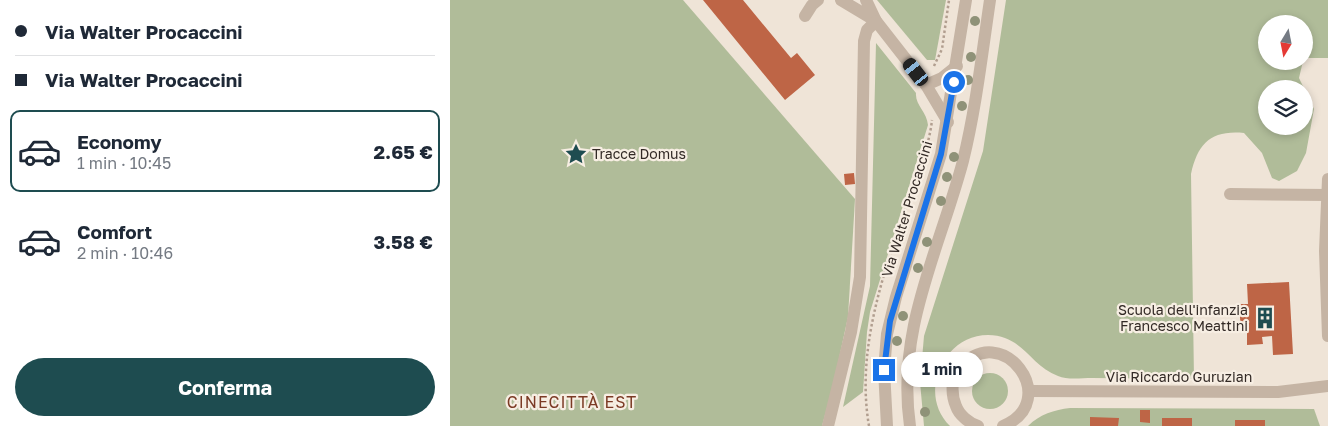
<!DOCTYPE html>
<html lang="it">
<head>
<meta charset="utf-8">
<style>
  body { margin:0; font-family:"Golos Text",sans-serif; background:#f6f6f7; color:#1f2937; height:100vh; display:flex; flex-direction:column; font-size:19px; white-space:nowrap }
  * { box-sizing:border-box; margin:0 }
  p { font-size:16px; color:#747a83 }
  .icon { flex:none; width:28px; height:28px; fill:none; stroke:currentColor; stroke-width:2; stroke-linecap:round; stroke-linejoin:round }
  .map { position:relative; flex:1; overflow:hidden }
  .side { display:flex; flex-direction:column; background:#fff; width:450px }
  .side>* { flex:none }
  .top-card { display:grid; align-content:center; height:110px; padding:0 15px; background:#fff }
  .needle { width:32px; rotate:190deg }
  .tools { position:absolute; left:808px; top:15px; display:grid; gap:10px }
  .tools a { display:grid; place-items:center; width:55px; height:55px; border-radius:50%; background:#fff; box-shadow:0 2px 8px #0003; font-size:25px }
  .end { position:absolute; width:22px; height:22px; margin:-11px; border:6px solid #1a73e8; background:#fff; box-shadow:0 0 0 2px #fff }
  .from { border-radius:50% }
  .bubble { position:absolute; height:35px; border-radius:18px; background:#fff; box-shadow:0 2px 8px #0003; font-size:16px; font-weight:700; line-height:35px; text-align:center }
  .car { position:absolute; width:15px; height:30px; margin:-15px -8px; border-radius:6px; box-shadow:0 0 4px 1px #0007; background:linear-gradient(#222 24%,#8ab4d8 0 40%,#222 0 76%,#8ab4d8 0 86%,#222 0) }
  .top-card b { display:flex; align-items:center; gap:18px; height:48px; font-size:19px }
  .top-card b+b { border-top:1px solid #e0e1e3 }
  .top-card i { width:12px; height:12px; background:#1f2937 }
  ul { padding:0; list-style:none }
  li { display:flex; align-items:center; gap:15px; height:82px; margin:0 10px 8px; padding:0 5px; border:2px solid transparent; border-radius:10px }
  li div { flex:1 }
  li b { display:block; font-size:19px }
  li em { font-style:normal; font-weight:700 }
  li.selected { border-color:#1e4c50 }
  li>.icon { width:45px; height:45px; stroke-width:1.5 }
  .button { display:flex; gap:10px; margin-top:auto; padding:10px 15px }
  .button a { flex:1; height:58px; border-radius:30px; background:#1e4c50; color:#fff; font-size:20px; font-weight:700; line-height:58px; text-align:center }
  main { display:flex; flex:1; min-height:0 }
  .map>svg:first-child { display:block }
  .green { fill:#b0bc99; fill-rule:evenodd }
  .building { fill:#be6546 }
  .lines { fill:none; stroke-linecap:round; stroke-linejoin:round }
  .path { stroke:#b19e8f; stroke-width:2.5; stroke-dasharray:2.5 2.5; stroke-linecap:butt }
  .minor { stroke:#c5b4a4; stroke-width:12 }
  .tree { fill:#8f9278 }
  .route { stroke:#1a73e8; stroke-width:6 }
  .labels { text-anchor:middle; stroke-width:4.5; stroke-linejoin:round; paint-order:stroke }
  .poi-label { font-size:14px; fill:#322925; stroke:#f7eee3; text-anchor:start }
  .street-label { font-size:14px; fill:#322925; stroke:#f7eee3 }
  .quarter-label { font-size:16px; letter-spacing:1px; fill:#7b3a24; stroke:#f7eee3 }
</style>
</head>
<body>
<main>
<section class="side">
<div class="top-card">
<b><i class="from"></i>Via Walter Procaccini</b>
<b><i></i>Via Walter Procaccini</b>
</div>
<ul>
<li class="selected"><svg class="icon" aria-label="car" viewBox="0 0 24 24"><path d="M5 17H2v-5l4-1 3-4h7l3 4 3 1v5h-3M9 17h6M6 11h13"/><circle cx="7" cy="17" r="2"/><circle cx="17" cy="17" r="2"/></svg><div><b>Economy</b><p>1 min · 10:45</p></div><em>2.65 €</em></li>
<li><svg class="icon" aria-label="car" viewBox="0 0 24 24"><path d="M5 17H2v-5l4-1 3-4h7l3 4 3 1v5h-3M9 17h6M6 11h13"/><circle cx="7" cy="17" r="2"/><circle cx="17" cy="17" r="2"/></svg><div><b>Comfort</b><p>2 min · 10:46</p></div><em>3.58 €</em></li>
</ul>
<div class="button"><a>Conferma</a></div>
</section>
<div class="map">
<svg width="878" height="426" viewBox="0 0 878 426">
  <rect width="100%" height="100%" fill="#efe4d7"/>
  <g class="green">
    <path d="M0,0H233L405,199L398,317L383,386L372,426H0Z"/>
    <path d="M427,0H496L485,60H477Z"/>
    <path d="M556,0H878V58H854V24H816V61H853L849,78L864,109L856,153L847,171L829,181L822,178L812,153L794,133C761,130 748,143 741,174L744,379C710,379 676,378 642,378C631,378 617,380 608,376C580,366 573,335 538,335C493,335 467,394 500,426H474L470,382L474,336L533,151ZM816,89H854V126H816Z"/>
    <path d="M426,43L466,93C465,105 477,112 478,125L420,312L417,332L413,392L393,407L420,286Z"/>
    <circle cx="540" cy="391" r="18"/>
    <path d="M620,408L864,409L870,426H578C590,414 604,410 620,408Z"/>
  </g>
  <g class="building">
    <path d="M253,0H293L341,58L347,53L365,75L335,100Z"/>
    <path d="M404,173L405,184L395,185L394,174Z"/>
    <path d="M839,282L843,354L823,355L822,336L812,337L813,344L797,345V331H791L789,304H798L797,284Z"/>
    <path d="M690,410H700V423L690,422Z"/>
    <path d="M640,417L669,418L668,426H640Z"/>
    <rect x="712" y="418" width="30" height="8"/>
    <rect x="785" y="420" width="30" height="6"/>
  </g>
  <g class="lines">
    <g class="path">
      <path d="M484,66L492,49L499,0"/>
      <path d="M419,426C406,350 433,275 457,204C466,177 479,148 482,120"/>
    </g>
    <g class="minor">
      <path d="M391,0L426,21L416,0"/>
      <path d="M355,16L362,5L368,0"/>
      <path d="M498,122L476,85L492,78L507,66"/>
      <path d="M878,179L875,251L878,336"/>
      <path d="M780,194L878,195"/>
      <path d="M579,391L828,392L878,386"/>
      <path d="M378,426L401,332L410,277L414,41L417,30L426,21L476,85"/>
      <path d="M437,426L434,370L437,334L446,297L491,154L516,0"/>
      <path d="M460,426C446,330 489,251 513,161C526,108 532,54 540,0"/>
      <path d="M528,426C519,423 509,415 506,406C501,394 501,379 509,369C551,317 614,401 553,426"/>
    </g>
  </g>
  <g class="tree">
    <circle cx="525" cy="21" r="5"/>
    <circle cx="521" cy="57" r="5"/>
    <circle cx="518" cy="80" r="5"/>
    <circle cx="512" cy="106" r="5"/>
    <circle cx="504" cy="157" r="5"/>
    <circle cx="497" cy="177" r="5"/>
    <circle cx="491" cy="201" r="5"/>
    <circle cx="477" cy="242" r="5"/>
    <circle cx="468" cy="268" r="5"/>
    <circle cx="453" cy="316" r="5"/>
    <circle cx="447" cy="341" r="5"/>
    <circle cx="475" cy="412" r="5"/>
  </g>
  <g class="lines">
    <path class="route" d="M434,370L440,321L491,154L504,82"/>
  </g>
  <defs>
    <g id="sight-bare" transform="scale(1.725)"><path d="M0-6L1.8-2.2L6-1.7L2.9 1.2L3.7 5.4L0 3.3L-3.7 5.4L-2.9 1.2L-6-1.7L-1.8-2.2Z" fill="#1e4c50" stroke="#f7eee3" stroke-width="2.5" paint-order="stroke"/></g>
    <g id="building-bare" transform="scale(1.725)"><path d="M-4-6H4V6H1V3H-1V6H-4ZM-2.5-4.3h1.7v1.8h-1.7ZM.8-4.3h1.7v1.8H.8ZM-2.5-1h1.7V.8h-1.7ZM.8-1h1.7V.8H.8Z" fill="#1e4c50" stroke="#f7eee3" stroke-width="2.5" paint-order="stroke"/></g>
  </defs>
  <g fill-rule="evenodd">
    <use href="#sight-bare" x="126" y="154"/>
    <use href="#building-bare" x="815" y="318"/>
  </g>
  <g class="labels">
    <g class="poi-label">
      <text x="142" y="159">Tracce Domus</text>
      <text x="798" y="315" text-anchor="end">Scuola dell'infanzia<tspan x="798" dy="16">Francesco Meattini</tspan></text>
    </g>
    <g class="street-label">
      <text transform="translate(457 209) rotate(-73)" y="5">Via Walter Procaccini</text>
      <text x="729" y="382">Via Riccardo Guruzian</text>
    </g>
    <g class="quarter-label">
      <text x="122" y="408">CINECITTÀ EST</text>
    </g>
  </g>
</svg>
<div class="tools">
<a><svg class="needle" viewBox="-14 -14 28 28"><path d="M0-13l5 13h-10z" fill="#e53935"/><path d="M0 13l5-13h-10z" fill="#747a83"/></svg></a>
<a><svg class="icon" aria-label="layers" viewBox="0 0 24 24"><path d="M12 4l9 5-9 5-9-5zM3 14l9 5 9-5"/></svg></a>
</div>
<i class="end from" style="left:504px;top:82px"></i>
<i class="end" style="left:434px;top:370px"></i>
<div class="bubble" style="left:451px;top:352px;width:82px">1 min</div>
<i class="car" style="left:466px;top:72px;rotate:322deg"></i>
</div>
</main>
</body>
</html>
